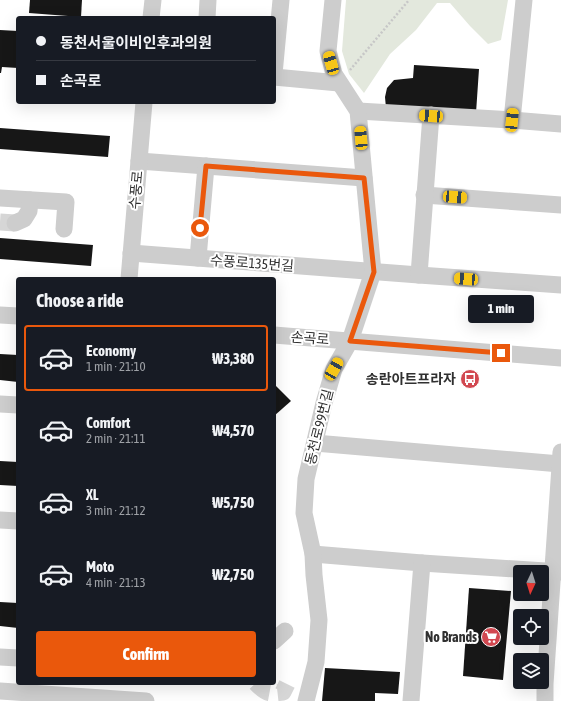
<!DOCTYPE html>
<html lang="en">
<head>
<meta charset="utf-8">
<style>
  body { margin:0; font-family:"Asap Condensed","Noto Sans KR",sans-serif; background:#20242c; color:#f1f3f6; height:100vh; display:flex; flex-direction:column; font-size:15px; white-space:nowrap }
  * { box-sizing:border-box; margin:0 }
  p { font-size:13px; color:#9ea1a6 }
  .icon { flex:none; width:22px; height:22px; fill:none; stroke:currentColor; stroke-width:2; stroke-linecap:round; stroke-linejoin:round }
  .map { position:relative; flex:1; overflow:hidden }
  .panel { position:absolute; left:16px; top:277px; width:260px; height:408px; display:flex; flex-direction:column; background:#171b24; border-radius:4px; box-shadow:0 4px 16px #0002 }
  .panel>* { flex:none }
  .top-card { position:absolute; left:16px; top:16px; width:260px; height:88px; border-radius:4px; box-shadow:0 4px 16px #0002; display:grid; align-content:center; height:88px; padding:0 20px; background:#171b24 }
  .needle { width:26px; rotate:184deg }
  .fabs { position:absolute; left:513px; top:565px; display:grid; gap:8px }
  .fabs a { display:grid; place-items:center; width:36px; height:36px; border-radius:4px; background:#171b24; box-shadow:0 4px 16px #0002; font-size:20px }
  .end { position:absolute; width:18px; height:18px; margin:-9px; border:5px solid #ea580c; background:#fff; box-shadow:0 0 0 2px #fff }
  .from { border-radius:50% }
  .bubble { position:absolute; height:28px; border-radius:4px; background:#171b24; box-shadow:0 4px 16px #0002; font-size:13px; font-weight:800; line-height:28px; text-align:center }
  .car { position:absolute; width:12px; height:24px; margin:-12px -6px; border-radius:5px; box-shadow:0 0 3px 1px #0007; background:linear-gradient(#f5c518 24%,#345 0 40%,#f5c518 0 76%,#345 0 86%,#f5c518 0) }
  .top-card b { display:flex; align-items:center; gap:14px; height:38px; font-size:15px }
  .top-card b+b { border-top:1px solid #363941 }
  .top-card i { width:10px; height:10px; background:#f1f3f6 }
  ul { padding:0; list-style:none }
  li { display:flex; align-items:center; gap:12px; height:66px; margin:0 8px 6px; padding:0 12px; border:2px solid transparent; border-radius:4px }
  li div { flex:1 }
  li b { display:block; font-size:15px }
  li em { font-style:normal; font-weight:800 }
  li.active { border-color:#ea580c }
  li>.icon { width:36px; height:36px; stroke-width:1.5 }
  h2 { padding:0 20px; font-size:18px; line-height:48px }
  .action { display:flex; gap:8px; margin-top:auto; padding:8px 20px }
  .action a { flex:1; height:46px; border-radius:4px; background:#ea580c; color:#fff; font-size:16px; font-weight:800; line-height:46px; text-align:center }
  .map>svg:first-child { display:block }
  .green { fill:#e3e8dd }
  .building { fill:#171717 }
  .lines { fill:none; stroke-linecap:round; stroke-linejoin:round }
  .minor-tunnel { stroke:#d6d6d6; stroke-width:17; stroke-dasharray:17 8; stroke-linecap:butt }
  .path { stroke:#c7c7c7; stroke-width:2.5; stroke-dasharray:2 2; stroke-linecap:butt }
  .minor { stroke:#cdcdcd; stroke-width:17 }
  .route { stroke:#ea580c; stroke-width:5 }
  .labels { text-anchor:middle; stroke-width:4; stroke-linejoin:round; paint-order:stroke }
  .street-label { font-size:14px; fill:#303030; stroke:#fff }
  .poi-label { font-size:14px; font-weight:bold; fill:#303030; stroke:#fff; text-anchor:end }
</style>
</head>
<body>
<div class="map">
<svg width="561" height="701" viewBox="0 0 561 701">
  <rect width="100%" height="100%" fill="#fff"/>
  <path class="green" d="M346,0H508L501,40L488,44L470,26L450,3H437L416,30L390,54L364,93L349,74L342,51Z"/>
  <g class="building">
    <path d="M30,0H82L81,17L29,13Z"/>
    <path d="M0,30L18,31V68L2,67L1,73H0Z"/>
    <path d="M414,65L479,69L476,113L386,108L385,97L387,88L394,80L413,78Z"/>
    <path d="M0,128L110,136L108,157L0,149Z"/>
    <path d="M0,238L93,245L91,266L0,259Z"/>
    <path d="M0,354L18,355V382L0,380Z"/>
    <path d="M274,384L291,401L274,416Z"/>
    <path d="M0,461L18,462V486L0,485Z"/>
    <path d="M469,588L511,591L503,680L463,676Z"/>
    <path d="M0,602L18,603V628L0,626Z"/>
    <path d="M325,668L400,672L398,694L375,693V701H322Z"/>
  </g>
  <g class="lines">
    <g class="minor-tunnel">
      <path d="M0,222L15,223"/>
      <path d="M256,683C266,694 269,694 283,692L287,684"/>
    </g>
    <path class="path" d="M350,70L409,0"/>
    <g class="minor">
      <path d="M151,18L153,0"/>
      <path d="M207,18L208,0"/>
      <path d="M274,74L281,0"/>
      <path d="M274,77L339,83"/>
      <path d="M358,111L512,120L561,124"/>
      <path d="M512,120L524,0"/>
      <path d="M139,161L364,178"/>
      <path d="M424,195L561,205"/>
      <path d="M0,198L66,202L64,229"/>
      <path d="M15,223L24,219L29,211L30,200"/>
      <path d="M131,253L419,275L561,285"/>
      <path d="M198,258L206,166"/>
      <path d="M419,275L431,115"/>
      <path d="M129,279L144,102"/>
      <path d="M0,315L18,316"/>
      <path d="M274,335L561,358"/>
      <path d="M0,404L18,405"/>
      <path d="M315,443L560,464"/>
      <path d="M0,520L18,521"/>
      <path d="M313,554L422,563L561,572"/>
      <path d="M274,641L285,631"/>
      <path d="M0,657L18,658"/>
      <path d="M0,691L146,701"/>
      <path d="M306,701L316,662L319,620L314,575L313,554L304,513L306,479L324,403L334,369L350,341L373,272L358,111L334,74L328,51L333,0"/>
      <path d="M411,701L422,563"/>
      <path d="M545,701V684L561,452"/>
    </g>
  </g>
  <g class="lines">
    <path class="route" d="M200,228L206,166L364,178L374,272L350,341L501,353"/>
  </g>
  <defs>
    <g id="bus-disc" transform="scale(1)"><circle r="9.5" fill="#d24850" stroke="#fff"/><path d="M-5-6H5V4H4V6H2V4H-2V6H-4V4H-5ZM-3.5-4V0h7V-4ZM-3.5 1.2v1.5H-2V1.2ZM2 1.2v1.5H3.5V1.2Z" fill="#fff"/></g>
    <g id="supermarket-disc" transform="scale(1)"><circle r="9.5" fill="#d24850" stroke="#fff"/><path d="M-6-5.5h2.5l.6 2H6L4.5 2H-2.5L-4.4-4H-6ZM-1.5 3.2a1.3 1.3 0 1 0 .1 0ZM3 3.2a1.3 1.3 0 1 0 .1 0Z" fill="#fff"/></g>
  </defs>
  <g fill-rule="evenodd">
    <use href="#bus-disc" x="470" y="379"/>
    <use href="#supermarket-disc" x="491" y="637"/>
  </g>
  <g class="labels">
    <g class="street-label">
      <text transform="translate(136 190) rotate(-85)" y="5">수풍로</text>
      <text transform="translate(252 263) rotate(4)" y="5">수풍로135번길</text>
      <text transform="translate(310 338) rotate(4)" y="5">손곡로</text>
      <text transform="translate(319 427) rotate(-76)" y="5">동천로99번길</text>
    </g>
    <g class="poi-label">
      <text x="456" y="384">송란아트프라자</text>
      <text x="477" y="642">No Brands</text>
    </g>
  </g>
</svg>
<div class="fabs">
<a><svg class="needle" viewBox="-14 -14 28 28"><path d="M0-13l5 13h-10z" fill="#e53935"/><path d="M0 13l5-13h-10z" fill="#9ea1a6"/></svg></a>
<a><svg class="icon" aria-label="locate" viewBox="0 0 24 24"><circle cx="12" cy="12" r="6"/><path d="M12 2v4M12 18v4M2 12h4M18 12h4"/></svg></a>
<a><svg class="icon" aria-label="layers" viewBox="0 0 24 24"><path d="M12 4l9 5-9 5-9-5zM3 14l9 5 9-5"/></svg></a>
</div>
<i class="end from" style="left:200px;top:228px"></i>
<i class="end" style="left:501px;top:353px"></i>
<div class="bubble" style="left:468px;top:295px;width:66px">1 min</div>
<i class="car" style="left:331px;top:63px;rotate:344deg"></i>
<i class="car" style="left:431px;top:116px;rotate:274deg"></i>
<i class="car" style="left:512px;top:120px;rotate:6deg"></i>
<i class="car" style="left:361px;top:138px;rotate:355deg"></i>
<i class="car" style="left:455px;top:197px;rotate:94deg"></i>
<i class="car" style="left:466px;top:279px;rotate:274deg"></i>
<i class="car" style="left:334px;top:369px;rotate:30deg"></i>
<div class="top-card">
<b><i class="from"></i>동천서울이비인후과의원</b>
<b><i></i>손곡로</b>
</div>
<section class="panel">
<h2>Choose a ride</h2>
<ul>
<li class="active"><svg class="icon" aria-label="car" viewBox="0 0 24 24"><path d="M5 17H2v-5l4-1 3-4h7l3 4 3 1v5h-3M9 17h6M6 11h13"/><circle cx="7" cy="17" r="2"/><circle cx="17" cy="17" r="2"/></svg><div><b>Economy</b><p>1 min · 21:10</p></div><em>₩3,380</em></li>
<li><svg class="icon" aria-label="car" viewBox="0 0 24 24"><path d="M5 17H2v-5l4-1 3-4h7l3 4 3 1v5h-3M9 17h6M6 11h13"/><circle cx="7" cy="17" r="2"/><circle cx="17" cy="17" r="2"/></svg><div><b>Comfort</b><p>2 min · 21:11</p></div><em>₩4,570</em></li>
<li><svg class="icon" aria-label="car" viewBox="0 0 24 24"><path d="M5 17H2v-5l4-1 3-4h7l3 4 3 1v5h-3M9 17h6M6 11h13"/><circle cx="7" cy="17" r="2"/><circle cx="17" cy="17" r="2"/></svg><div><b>XL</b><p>3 min · 21:12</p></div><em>₩5,750</em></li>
<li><svg class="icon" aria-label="car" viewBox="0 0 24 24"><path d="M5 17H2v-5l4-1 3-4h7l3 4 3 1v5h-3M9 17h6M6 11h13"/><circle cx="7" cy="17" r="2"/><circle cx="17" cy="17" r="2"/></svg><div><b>Moto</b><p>4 min · 21:13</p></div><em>₩2,750</em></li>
</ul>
<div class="action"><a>Confirm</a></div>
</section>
</div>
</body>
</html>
